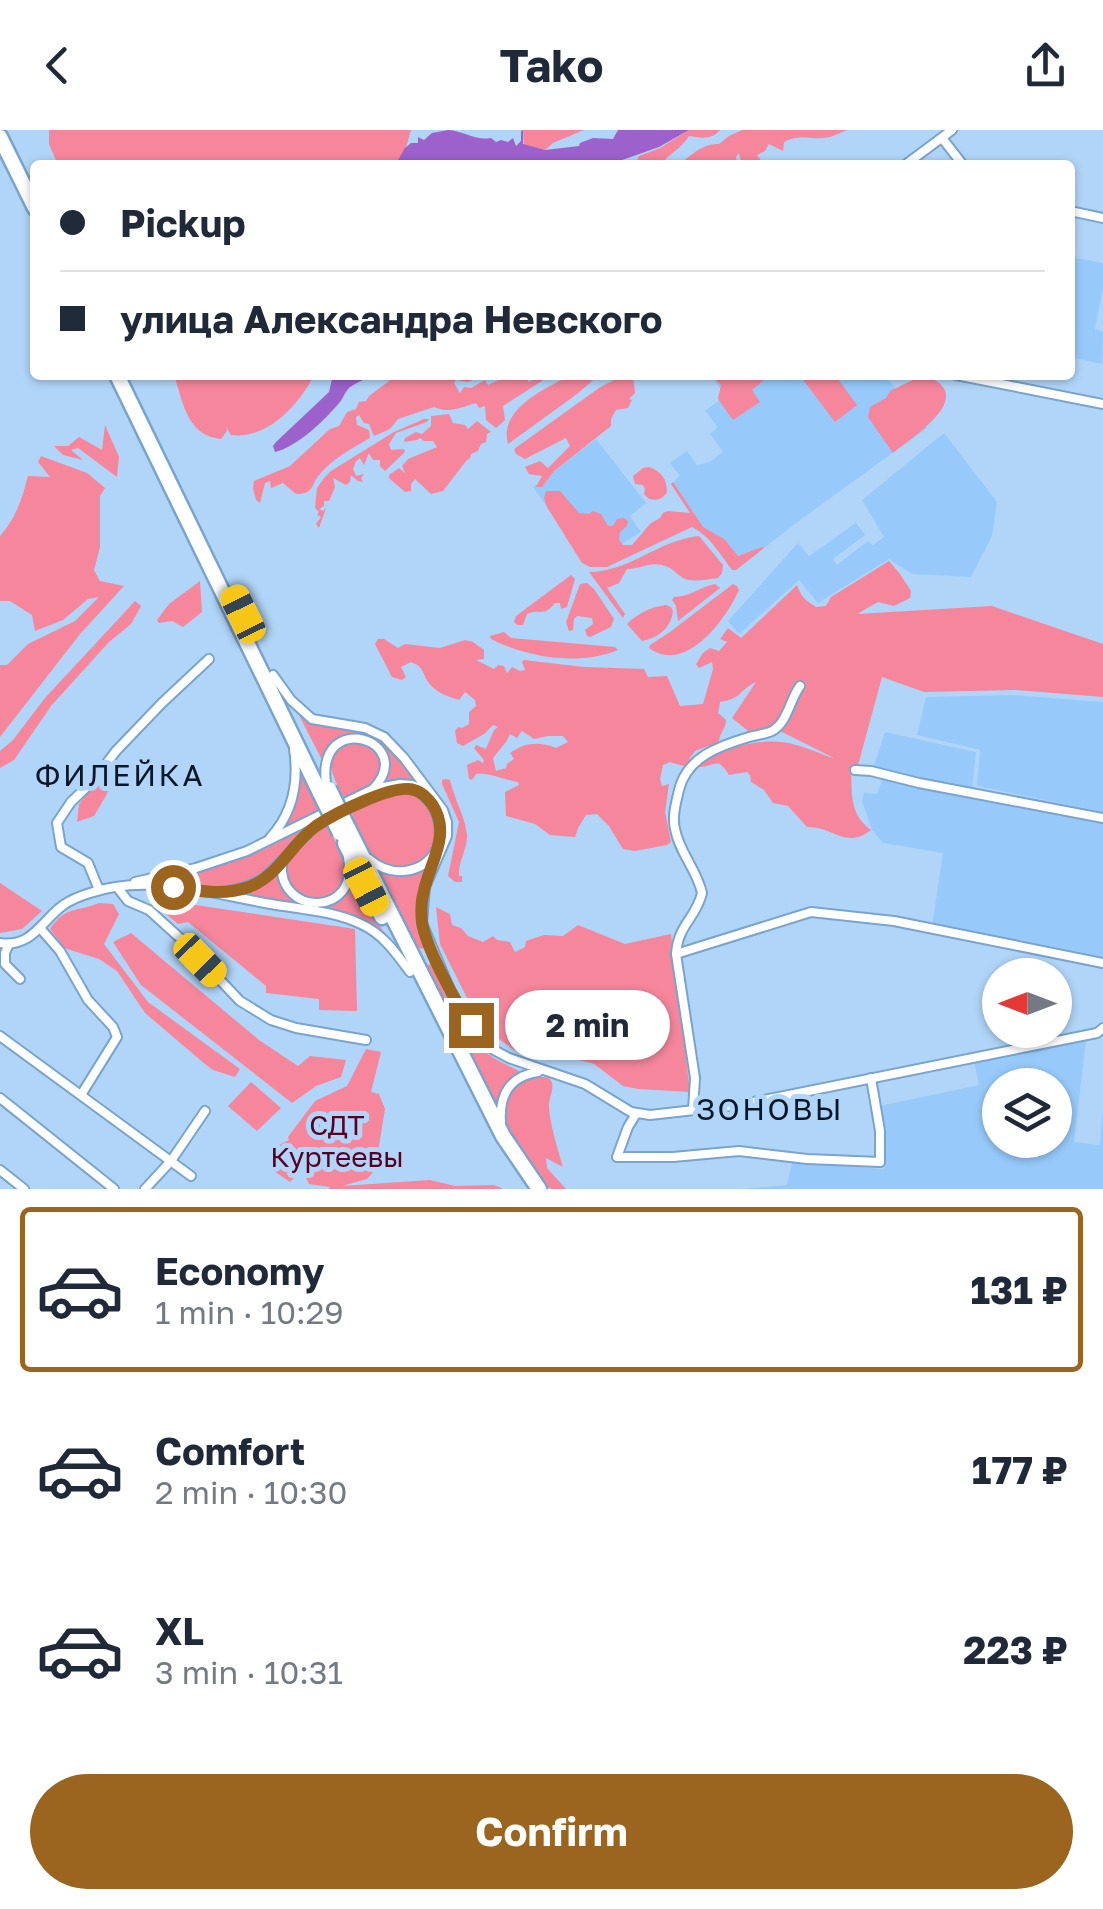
<!DOCTYPE html>
<html lang="en">
<head>
<meta charset="utf-8">
<style>
  body { margin:0; font-family:"Golos Text",sans-serif; background:#f2f2f3; color:#1f2937; height:100vh; display:flex; flex-direction:column; font-size:38px; white-space:nowrap }
  * { box-sizing:border-box; margin:0 }
  p { font-size:32px; color:#747a83 }
  .icon { flex:none; width:55px; height:55px; fill:none; stroke:currentColor; stroke-width:2; stroke-linecap:round; stroke-linejoin:round }
  .map { position:relative; height:1059px; overflow:hidden }
  .drawer { display:flex; flex-direction:column; background:#fff; flex:1 }
  .drawer>* { flex:none }
  .banner { position:absolute; left:30px; top:30px; width:1045px; height:220px; border-radius:10px; box-shadow:0 2px 8px #0004; display:grid; align-content:center; height:220px; padding:0 30px; background:#fff }
  .needle { width:65px; rotate:270deg }
  .fabs { position:absolute; left:982px; top:828px; display:grid; gap:20px }
  .fabs a { display:grid; place-items:center; width:90px; height:90px; border-radius:50%; background:#fff; box-shadow:0 2px 8px #0004; font-size:50px }
  .end { position:absolute; width:45px; height:45px; margin:-22px; border:12px solid #9b651f; background:#fff; box-shadow:0 0 0 5px #fff }
  .from { border-radius:50% }
  .bubble { position:absolute; height:70px; border-radius:35px; background:#fff; box-shadow:0 2px 8px #0004; font-size:32px; font-weight:700; line-height:70px; text-align:center }
  .car { position:absolute; width:30px; height:60px; margin:-30px -15px; border-radius:12px; box-shadow:0 0 8px 2px #0007; background:linear-gradient(#f5c518 24%,#345 0 40%,#f5c518 0 76%,#345 0 86%,#f5c518 0) }
  .banner b { display:flex; align-items:center; gap:35px; height:95px; font-size:38px }
  .banner b+b { border-top:2px solid #e0e1e3 }
  .banner i { width:25px; height:25px; background:#1f2937 }
  ul { padding:18px 0 0; list-style:none }
  li { display:flex; align-items:center; gap:30px; height:165px; margin:0 20px 15px; padding:0 10px; border:5px solid transparent; border-radius:10px }
  li div { flex:1 }
  li b { display:block; font-size:38px }
  li em { font-style:normal; font-weight:700 }
  li.active { border-color:#9b651f }
  li>.icon { width:90px; height:90px; stroke-width:1.5 }
  .cta { display:flex; gap:20px; margin-top:auto; padding:20px 30px }
  .cta a { flex:1; height:115px; border-radius:60px; background:#9b651f; color:#fff; font-size:40px; font-weight:700; line-height:115px; text-align:center }
  header { display:flex; justify-content:space-between; align-items:center; height:130px; padding:0 30px; background:#fff; font-size:45px; font-weight:700 }
  .map>svg:first-child { display:block }
  .built { fill:#97cafb; fill-rule:evenodd }
  .green { fill:#f5869c; fill-rule:evenodd }
  .water { fill:#9d61cc }
  .lines { fill:none; stroke-linecap:round; stroke-linejoin:round }
  .minor-casing { stroke:#78a4ce; stroke-width:12 }
  .highway-casing { stroke:#78a4ce; stroke-width:19 }
  .minor { stroke:#fff; stroke-width:8 }
  .highway { stroke:#fff; stroke-width:14 }
  .highway-bridge-casing { stroke:#78a4ce; stroke-width:19; stroke-linecap:butt }
  .highway-bridge { stroke:#fff; stroke-width:14 }
  .route { stroke:#9b651f; stroke-width:12 }
  .labels { text-anchor:middle; stroke-width:10; stroke-linejoin:round; paint-order:stroke }
  .park-label { font-size:28px; fill:#570020; stroke:#b1d5f8 }
  .neighbourhood-label { font-size:30px; letter-spacing:2.5px; fill:#071828; stroke:#b1d5f8 }
</style>
</head>
<body>
<header><svg class="icon" aria-label="back" viewBox="0 0 24 24"><path d="M15 5l-7 7 7 7"/></svg>Tako<svg class="icon" aria-label="share" viewBox="0 0 24 24"><path d="M12 15V3M7 8l5-5 5 5M5 13v7h14v-7"/></svg></header>
<div class="map">
<svg width="1103" height="1059" viewBox="0 0 1103 1059">
  <rect width="100%" height="100%" fill="#b1d5f8"/>
  <g class="built">
    <path d="M1070,127L1103,133V159L1095,199L1103,202L1102,234L1070,227Z"/>
    <path d="M710,245H885L927,298L800,390L736,440H732L671,354L680,346L670,333L687,321L697,335L710,332L723,322L710,304L718,297L705,281L726,265Z"/>
    <path d="M944,303L997,372L992,406L971,447L912,444L889,429L818,473L799,450L739,504L728,491L798,413L809,426L856,393L865,405L833,429L837,435L868,411L873,415L884,407L862,370Z"/>
    <path d="M596,309L646,373L630,386L641,402L588,435L533,357Z"/>
    <path d="M1012,565L1103,572V682L977,656L980,620L917,605L926,567Z"/>
    <path d="M885,602L976,622L972,659L1103,684V831L932,796L943,723L883,713L872,700L862,671L864,663L877,664L882,651L872,641Z"/>
    <path d="M1086,910L1074,1012L1100,1015L1103,979V1059H742L787,1055L792,1032L884,1039L879,976L979,955L974,931ZM1000,955H1055V1010H1000Z"/>
  </g>
  <g class="green">
    <path d="M49,0H411L405,21L396,35H58L49,14Z"/>
    <path d="M523,0H584L553,13L545,20L524,15Z"/>
    <path d="M689,0H720C712,10 701,8 689,6C681,19 670,23 661,34L635,35L639,26L660,18Z"/>
    <path d="M742,0H847C843,2 833,6 830,7C812,11 800,3 784,12L783,21L769,14L765,21L757,25L764,35H742L739,23L736,27L737,35H678C691,26 702,13 719,14L729,6Z"/>
    <path d="M174,245H314C299,275 267,310 231,305L226,297L227,301L221,309C187,306 183,272 174,245Z"/>
    <path d="M397,245H488L467,252L456,250L454,253L460,263L464,257L471,258L485,250L488,255L509,245H514L518,250L519,245H527L528,252L544,246L545,249L503,276L505,290L496,298L486,290L485,276L479,278L476,273C462,277 449,284 434,277L398,289L390,299L374,306L369,294L364,293L359,285L356,287L357,295L369,300L370,308C353,318 333,328 320,344C310,355 315,364 296,364L283,353L271,358L270,351L265,353L260,373L256,370L253,358L254,351L290,336L330,299L339,296L347,282L356,279L359,272L366,271L369,266Z"/>
    <path d="M571,245H599L577,264L508,314C498,279 546,258 571,245Z"/>
    <path d="M623,245H633L635,263L629,269L632,270L628,278L616,280L611,289V296L554,341L542,357H536L542,346L529,344L525,337L540,331L548,338L570,316L566,308L525,329L516,324L514,319L599,258Z"/>
    <path d="M711,245H770L752,260L760,272L733,290L718,269L721,255Z"/>
    <path d="M803,245H835L857,275L835,292L801,247Z"/>
    <path d="M923,245C981,264 914,306 893,323L868,287L870,277L886,268L890,261Z"/>
    <path d="M449,284L453,293L465,295L468,299L477,291L491,302L487,304L486,312L481,314L478,321L471,324L470,328L466,331L443,361L431,364L415,349L411,354V361L405,362L389,348V345L399,338L405,343L402,336L408,329L437,317L433,311H424L420,308L417,310L404,312L405,308L416,302L422,304L431,296V286Z"/>
    <path d="M424,289H429L427,292L396,303L389,314L391,320L404,319L405,322L385,341L380,336V330H373L369,323L364,335L360,328L356,331L353,339L356,346L364,344L361,348L363,352L358,351L351,345L350,352L346,355L333,348L335,357L329,371H324V376L319,379L323,381L326,378L319,398L316,394L321,387L317,385L319,382L315,378L317,358L324,348L331,341L394,302Z"/>
    <path d="M105,295L119,327L117,347L78,318L71,320L83,330L63,325L54,316H68L79,307L102,320Z"/>
    <path d="M41,326L87,343L105,358L100,366V417L94,440L100,451L124,456L80,504L0,607V535H7L28,514L75,491L99,467L88,469L63,490L35,501L32,485L10,471H0V406C16,388 22,369 28,346L50,347L38,332Z"/>
    <path d="M649,337C661,341 667,349 667,362C662,371 650,373 644,364L645,359L643,355L635,354L633,346L643,338Z"/>
    <path d="M673,352L703,397L724,409L738,426L762,417L764,418L736,440H732C720,424 710,406 692,397L607,437H590L582,433L547,377L544,368L546,361H560L579,383L589,384L593,381L601,384L608,396H613L617,389L624,388L628,391L627,396L620,402L619,410L623,415H632L651,393L660,388L663,383L668,381L690,383L671,354Z"/>
    <path d="M699,406L723,435L722,443L718,448C707,449 693,453 683,448C675,443 672,437 662,435C649,432 640,439 627,439L619,453L607,458L625,484L623,488L589,442C629,442 659,410 699,406Z"/>
    <path d="M889,431L900,444L911,461L910,468L894,476L878,472L857,484L992,476L1103,514V567L1015,560L924,562L882,547L857,639L851,637C852,663 849,684 871,700C845,720 833,696 807,697L788,676L773,673L764,660L751,652L750,645L747,642L729,645C717,625 715,637 698,637C689,637 678,635 670,632L663,635L660,649L662,656L669,654L665,682L671,712L667,715L635,721L623,719L609,696L597,684L586,685L578,698L575,707L550,705L535,694L506,686L505,662L519,655L518,652C504,650 490,642 476,644L472,650L469,649L467,635L478,630L483,633L484,630L474,618L476,615L486,619L494,600L498,597L493,595L484,604L463,616L457,613L455,601L458,597L462,598L469,594V582L476,576L475,570L465,562L459,570C448,567 435,562 428,552C422,542 424,537 411,532L401,537L406,547L402,550L392,547L375,514L378,509H384L398,518L405,514L440,518L465,510L473,512L484,520V529L476,530L494,539L498,535L504,536L507,543L512,537L520,541L525,540L522,532L524,530L584,537L644,539L648,547L667,546L680,576L703,574L713,539L712,532L699,538L696,534L703,523L710,518L719,521L727,512L720,509L728,498L741,508L797,455C801,467 805,470 816,477L826,476L831,467ZM756,552L732,588L752,604L778,600L834,628C822,625 809,618 796,615C761,605 728,619 696,632L689,629L695,621L719,612C719,603 726,599 726,590L718,583L720,572C742,569 740,559 756,552ZM522,601L534,609L548,606H563L568,612L556,618C539,611 524,613 510,623L514,629L507,634L506,638L496,641L493,628L506,612L510,604L517,608Z"/>
    <path d="M571,445L575,449L567,477L561,479L560,473H555C543,488 540,478 527,484L523,495H517L514,492L516,486Z"/>
    <path d="M200,451L202,482L183,497L172,491L159,493L157,490L169,474Z"/>
    <path d="M587,453L594,459L614,489L611,497L590,507L587,506L585,500L593,494L592,488L577,486L574,489L573,500L569,501L566,492L580,454Z"/>
    <path d="M715,454L720,458L678,491L676,476L672,470L674,467C689,467 700,457 715,454Z"/>
    <path d="M733,454L737,456L739,460C726,489 686,545 649,518L650,515L670,502Z"/>
    <path d="M135,471L141,476L131,494L109,512L51,576L14,630L0,638V621L13,610L45,568Z"/>
    <path d="M666,475L671,477L673,481C671,498 658,508 642,511L627,494C638,483 651,477 666,475Z"/>
    <path d="M504,502L511,508L615,517L618,520C580,536 528,528 491,509L490,506Z"/>
    <path d="M298,583C326,604 337,593 366,601C391,608 406,636 422,656L404,651L383,654C407,615 350,575 322,630Z"/>
    <path d="M362,611C381,623 392,642 368,659C362,664 352,667 345,670C330,642 316,614 362,611Z"/>
    <path d="M298,628L321,680L304,687L277,705C296,677 298,661 298,628Z"/>
    <path d="M101,647H112L107,664L94,686L77,692L79,674Z"/>
    <path d="M446,649L450,650C454,669 466,688 467,706C467,720 458,731 459,746H462V752H455L448,746L459,692L442,654V650Z"/>
    <path d="M404,662C429,668 443,690 435,716C428,739 393,744 376,730C363,719 357,696 351,681L379,668Z"/>
    <path d="M324,688C292,719 263,759 215,759C205,759 201,758 196,749L199,741L265,719Z"/>
    <path d="M326,694C332,705 349,733 347,745C341,773 298,779 286,752C284,747 285,741 284,736L319,698Z"/>
    <path d="M374,737C389,746 405,751 421,740L426,743C416,772 415,792 426,819L417,818L410,810Z"/>
    <path d="M278,743C280,753 284,765 294,771C307,778 331,779 342,768C348,763 350,754 352,746L359,759L354,762L360,774H368L386,807L374,795L334,780L229,765L257,759Z"/>
    <path d="M0,753L42,781L22,799L0,803Z"/>
    <path d="M99,773L113,774L119,784L104,814L148,872L240,939L235,947L213,940L205,934L145,883L117,841L99,829L64,818L50,799C65,776 77,782 99,773Z"/>
    <path d="M182,773L355,799L357,881L319,880V869L266,863V856L188,792L178,794L166,784Z"/>
    <path d="M436,777L450,784L452,795L461,798L468,806L483,812L493,806L497,810L510,812L515,822L525,817L526,811L544,805L563,806L578,795L625,814L671,804L690,962L638,959L623,956L594,934L562,925H540L514,920L485,899L470,874L440,814Z"/>
    <path d="M131,803L259,910L298,936L310,926L346,930L341,947L316,956L292,973L141,855L113,812Z"/>
    <path d="M431,834C446,866 461,905 491,926C499,932 510,936 519,941C503,954 497,966 498,987L425,836Z"/>
    <path d="M366,919L381,922L371,962L379,964L385,979L375,1040L367,1049L342,1056L430,1050L455,1056L494,1055L503,1059H328L330,1057L309,1054L302,1040L290,1052L268,1037L277,1016L289,1010L288,1007L315,971L347,956Z"/>
    <path d="M538,947C545,947 550,946 552,953C554,960 548,970 549,978C551,998 557,1017 563,1037L546,1028L547,1038L566,1059H551L547,1056C530,1034 493,1001 505,970C507,963 514,956 519,949Z"/>
    <path d="M251,952L281,978L257,1001L228,976Z"/>
  </g>
  <g class="water">
    <path d="M448,0C464,1 475,11 491,8L496,12L501,10L508,12L513,8L516,16L521,11V1L523,0V14L545,20L579,16L580,13L593,8L613,9L618,0H689L659,17L608,35H395L405,18L411,13H418V7L424,10L432,3Z"/>
    <path d="M333,245H369C363,251 355,253 349,258C345,262 343,268 340,272C325,290 297,317 275,322L273,316L276,312L329,262Z"/>
  </g>
  <g class="lines">
    <g class="minor-casing">
      <g id="minor">
        <path d="M942,8L963,35"/>
        <path d="M905,35L952,0"/>
        <path d="M1070,81L1103,88"/>
        <path d="M956,245L1103,274"/>
        <path d="M273,545L291,570L312,589L365,598L384,607L404,628L443,680L447,692V706L425,757L422,793L451,862L471,895L494,920L509,928L585,954L631,982L650,985L739,975L1097,903L1103,898"/>
        <path d="M855,640L871,641L919,653L1103,688"/>
        <path d="M326,654C316,577 419,611 373,659"/>
        <path d="M419,662C441,678 443,700 436,725"/>
        <path d="M270,708C293,683 299,652 294,619"/>
        <path d="M369,729C390,747 422,746 437,719"/>
        <path d="M282,733C277,786 360,788 348,728"/>
        <path d="M135,752L196,738L247,721L373,659L400,654L412,655L426,661"/>
        <path d="M117,757L128,771L149,780L181,809L240,871L271,890L296,898L366,910"/>
        <path d="M99,760L88,733L61,717L57,693L71,672L94,650L116,621L162,573L209,529"/>
        <path d="M223,762C275,755 278,729 312,699C328,687 371,666 391,660"/>
        <path d="M40,798L60,821L88,870L113,897L117,907L81,965"/>
        <path d="M0,813C31,818 41,792 62,776C70,770 80,766 90,763C148,743 213,764 271,774C300,779 334,781 361,794C383,804 396,823 410,842"/>
        <path d="M9,814L5,823V834L20,849"/>
        <path d="M676,824L811,782L894,791L1103,833"/>
        <path d="M0,906L191,1046"/>
        <path d="M0,968L114,1059"/>
        <path d="M693,980L695,948L676,824C678,794 696,789 702,763C697,740 679,722 675,699C672,686 676,673 679,660C687,627 719,616 749,607C756,605 766,604 772,601C788,592 790,569 800,556"/>
        <path d="M636,984L628,997L617,1027H673L739,1021L807,1029L880,1032V1001L871,948"/>
        <path d="M501,992C499,965 510,946 538,942"/>
        <path d="M0,1040L24,1059"/>
        <path d="M145,1059L171,1031L205,981"/>
      </g>
    </g>
    <g class="highway-casing">
      <g id="highway">
        <path d="M0,7L35,78"/>
        <path d="M117,245L320,663"/>
        <path d="M348,698L503,1006L539,1059"/>
        <path d="M345,713L382,787"/>
      </g>
    </g>
    <use href="#minor" class="minor"/>
    <use href="#highway" class="highway"/>
    <g class="highway-bridge-casing">
      <g id="highway-bridge">
        <path d="M329,659L348,698"/>
        <path d="M320,663L340,703"/>
      </g>
    </g>
    <use href="#highway-bridge" class="highway-bridge"/>
  </g>
  <g class="lines">
    <path class="route" d="M173,757C199,761 223,766 249,757C279,746 291,714 316,696C334,684 394,653 414,660C422,662 427,668 432,674C452,704 430,732 424,761C421,771 421,782 422,792C426,818 456,873 471,895"/>
  </g>
  <g class="labels">
    <g class="park-label">
      <text x="337" y="1005">СДТ<tspan x="337" dy="32">Куртеевы</tspan></text>
    </g>
    <g class="neighbourhood-label">
      <text x="120" y="656">ФИЛЕЙКА</text>
      <text x="770" y="990">ЗОНОВЫ</text>
    </g>
  </g>
</svg>
<div class="fabs">
<a><svg class="needle" viewBox="-14 -14 28 28"><path d="M0-13l5 13h-10z" fill="#e53935"/><path d="M0 13l5-13h-10z" fill="#747a83"/></svg></a>
<a><svg class="icon" aria-label="layers" viewBox="0 0 24 24"><path d="M12 4l9 5-9 5-9-5zM3 14l9 5 9-5"/></svg></a>
</div>
<i class="end from" style="left:173px;top:757px"></i>
<i class="end" style="left:471px;top:895px"></i>
<div class="bubble" style="left:505px;top:860px;width:165px">2 min</div>
<i class="car" style="left:243px;top:484px;rotate:334deg"></i>
<i class="car" style="left:366px;top:757px;rotate:153deg"></i>
<i class="car" style="left:200px;top:830px;rotate:136deg"></i>
<div class="banner">
<b><i class="from"></i>Pickup</b>
<b><i></i>улица Александра Невского</b>
</div>
</div>
<section class="drawer">
<ul>
<li class="active"><svg class="icon" aria-label="car" viewBox="0 0 24 24"><path d="M5 17H2v-5l4-1 3-4h7l3 4 3 1v5h-3M9 17h6M6 11h13"/><circle cx="7" cy="17" r="2"/><circle cx="17" cy="17" r="2"/></svg><div><b>Economy</b><p>1 min · 10:29</p></div><em>131 ₽</em></li>
<li><svg class="icon" aria-label="car" viewBox="0 0 24 24"><path d="M5 17H2v-5l4-1 3-4h7l3 4 3 1v5h-3M9 17h6M6 11h13"/><circle cx="7" cy="17" r="2"/><circle cx="17" cy="17" r="2"/></svg><div><b>Comfort</b><p>2 min · 10:30</p></div><em>177 ₽</em></li>
<li><svg class="icon" aria-label="car" viewBox="0 0 24 24"><path d="M5 17H2v-5l4-1 3-4h7l3 4 3 1v5h-3M9 17h6M6 11h13"/><circle cx="7" cy="17" r="2"/><circle cx="17" cy="17" r="2"/></svg><div><b>XL</b><p>3 min · 10:31</p></div><em>223 ₽</em></li>
</ul>
<div class="cta"><a>Confirm</a></div>
</section>
</body>
</html>
